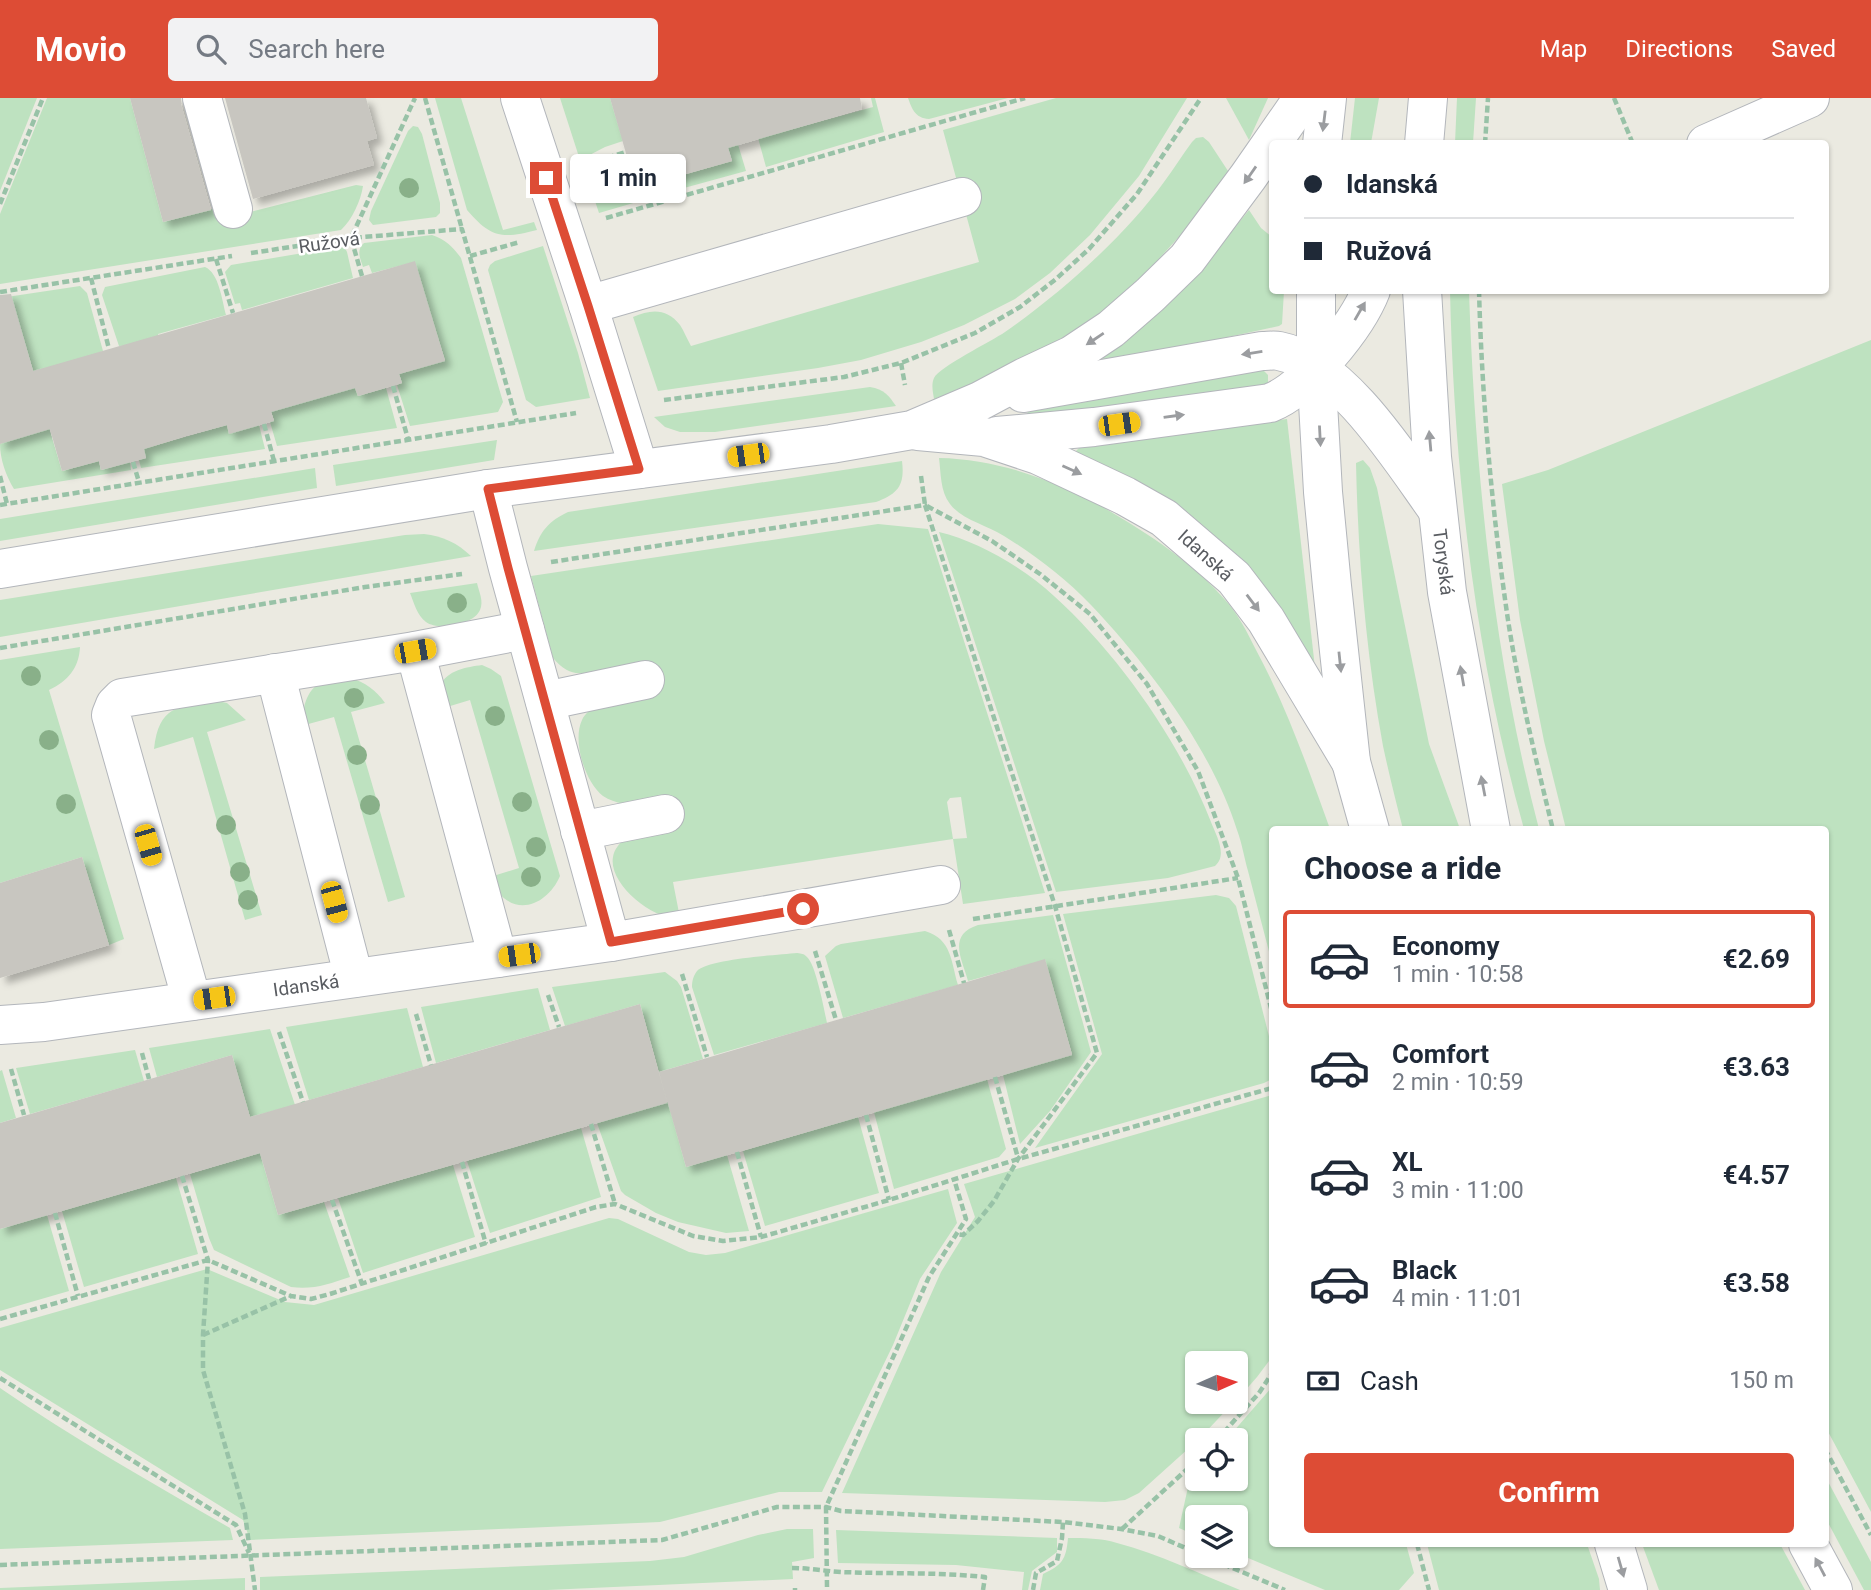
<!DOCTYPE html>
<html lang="en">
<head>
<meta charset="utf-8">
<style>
  body { margin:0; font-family:Roboto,sans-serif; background:#f2f2f3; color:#1f2937; height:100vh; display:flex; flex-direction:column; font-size:26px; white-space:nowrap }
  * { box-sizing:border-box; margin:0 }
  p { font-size:23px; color:#747a83 }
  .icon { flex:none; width:38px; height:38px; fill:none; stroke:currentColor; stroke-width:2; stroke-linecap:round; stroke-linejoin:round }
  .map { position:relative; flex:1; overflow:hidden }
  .drawer { position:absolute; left:1269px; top:728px; width:560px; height:721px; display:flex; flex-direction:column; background:#fff; border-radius:7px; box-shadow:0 2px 5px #0004 }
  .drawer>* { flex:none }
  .top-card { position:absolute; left:1269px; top:42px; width:560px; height:154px; border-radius:7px; box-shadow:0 2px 5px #0004; display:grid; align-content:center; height:154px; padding:0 35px; background:#fff }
  .needle { width:46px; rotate:87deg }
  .buttons { position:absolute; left:1185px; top:1253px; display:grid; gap:14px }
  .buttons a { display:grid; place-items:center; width:63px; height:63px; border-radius:7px; background:#fff; box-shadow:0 2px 5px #0004; font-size:35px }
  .end { position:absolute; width:32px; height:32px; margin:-16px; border:9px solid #dd4c35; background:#fff; box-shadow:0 0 0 4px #fff }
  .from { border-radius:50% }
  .bubble { position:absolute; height:49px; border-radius:7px; background:#fff; box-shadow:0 2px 5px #0004; font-size:23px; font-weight:700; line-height:49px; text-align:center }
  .car { position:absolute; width:21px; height:42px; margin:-21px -10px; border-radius:9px; box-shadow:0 0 5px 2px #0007; background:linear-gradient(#f5c518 24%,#345 0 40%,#f5c518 0 76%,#345 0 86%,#f5c518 0) }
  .top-card b { display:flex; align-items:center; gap:24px; height:66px; font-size:26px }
  .top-card b+b { border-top:2px solid #e0e1e3 }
  .top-card i { width:18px; height:18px; background:#1f2937 }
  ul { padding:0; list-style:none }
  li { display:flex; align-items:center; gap:21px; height:98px; margin:0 14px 10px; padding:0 21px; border:4px solid transparent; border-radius:7px }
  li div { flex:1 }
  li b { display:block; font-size:26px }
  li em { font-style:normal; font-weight:700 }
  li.on { border-color:#dd4c35 }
  li>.icon { width:63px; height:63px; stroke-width:1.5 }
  h2 { padding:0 35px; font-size:32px; line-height:84px }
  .pay { display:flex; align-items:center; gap:18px; height:77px; padding:0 35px; font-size:26px }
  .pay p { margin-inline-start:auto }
  .action { display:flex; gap:14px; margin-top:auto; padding:14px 35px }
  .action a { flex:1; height:80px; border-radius:7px; background:#dd4c35; color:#fff; font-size:28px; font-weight:700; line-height:80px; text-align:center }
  header { display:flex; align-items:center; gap:42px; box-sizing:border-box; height:98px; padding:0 35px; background:#dd4c35; color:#fff }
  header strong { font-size:33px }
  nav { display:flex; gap:38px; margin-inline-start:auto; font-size:24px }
  .search { width:490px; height:63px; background:#f2f2f3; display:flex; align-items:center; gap:18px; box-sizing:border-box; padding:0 24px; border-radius:7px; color:#747a83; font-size:26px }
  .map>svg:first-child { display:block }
  .green { fill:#bee2c0; fill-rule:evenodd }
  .building { fill:#c8c6c0; filter:url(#shadow) }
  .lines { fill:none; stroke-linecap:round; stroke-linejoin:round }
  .minor-casing { stroke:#b3b6bb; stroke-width:40 }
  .path { stroke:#98c2a7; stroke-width:4.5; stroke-dasharray:7 3.5; stroke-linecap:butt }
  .minor { stroke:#fff; stroke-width:38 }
  .tree { fill:#89b089 }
  .oneway { fill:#9b9da0 }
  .route { stroke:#dd4c35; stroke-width:9 }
  .labels { text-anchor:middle; stroke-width:5; stroke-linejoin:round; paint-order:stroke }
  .street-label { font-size:19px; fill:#595c61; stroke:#fff }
</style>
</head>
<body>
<header>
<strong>Movio</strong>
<div class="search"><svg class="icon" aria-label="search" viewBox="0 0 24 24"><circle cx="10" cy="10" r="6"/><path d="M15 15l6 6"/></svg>Search here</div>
<nav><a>Map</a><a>Directions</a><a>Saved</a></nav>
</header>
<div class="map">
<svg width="1871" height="1492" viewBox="0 0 1871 1492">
  <defs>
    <filter id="shadow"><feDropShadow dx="6" dy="6" stdDeviation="3.5" flood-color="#0004"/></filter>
  </defs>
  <rect width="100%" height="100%" fill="#ebeae1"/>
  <g class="green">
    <path d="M0,0H37L0,93Z"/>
    <path d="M47,0H130L163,124L220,109L223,121L356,87L363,88C361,102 352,122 341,132L0,186V116Z"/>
    <path d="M435,0H461L503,132L534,124L537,132C502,141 491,140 467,112Z"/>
    <path d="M560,0H610L623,43L605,49L580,62Z"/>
    <path d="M713,0H724L746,73L684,90L680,78L732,63Z"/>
    <path d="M747,0L764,39L873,9L871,0H875L884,34L766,69Z"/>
    <path d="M908,0H1008L929,21C915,20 912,11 908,0Z"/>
    <path d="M1056,0H1187L1139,78L1090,137L1050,175L1015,201L964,227L921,244L861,262L818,270L658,293L633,219C651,211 667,210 680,227C684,233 687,241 691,248L979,164L943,32Z"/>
    <path d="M1226,0H1268L1249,42Z"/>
    <path d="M1355,0H1379L1371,45H1350Z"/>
    <path d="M1457,0H1476L1473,45H1455Z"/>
    <path d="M413,28L418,29L422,36L440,105V115L436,119L373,127L369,122L371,113L408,33Z"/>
    <path d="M1203,39L1209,44L1230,76L1186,131L1147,174L1103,214L1046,250L976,286L934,301C933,294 931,287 934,280C939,269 992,243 1005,234C1061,195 1124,139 1164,84C1174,71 1182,57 1192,44L1196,40Z"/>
    <path d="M613,77L623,89L636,90L667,81L671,94L599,115L587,79Z"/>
    <path d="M1249,112L1261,130L1272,139V192L1284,193L1282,226L1279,228L1108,265L1103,262L1102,258L1208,162Z"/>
    <path d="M432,137C446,142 453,149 461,160L503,304L498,314L410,328L397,287L402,285L399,276L445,262L414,164L372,175L369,167L363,169C360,160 356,152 364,145Z"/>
    <path d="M543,148L578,255L590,300L536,309L526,302L488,172L490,167L495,163Z"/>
    <path d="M339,149L345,150L347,154L353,180L242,212L240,205L235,206L225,174L231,167Z"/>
    <path d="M205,169C219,175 222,202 226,217L158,236L160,246L119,248L102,197L105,189Z"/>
    <path d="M80,188L87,195L103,253L35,279L21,232L0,200Z"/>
    <path d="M1450,193H1469C1475,373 1493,556 1539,731H1524C1475,557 1454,373 1450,193Z"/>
    <path d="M1871,242V1414L1825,1328V732L1566,731L1544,643L1520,522L1502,386L1548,372Z"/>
    <path d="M1262,271L1268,277V287L1028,321L1027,315L1034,310Z"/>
    <path d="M355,289L358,298L386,290L397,330L277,348L270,324L274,322L271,313Z"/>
    <path d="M870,289C884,291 889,298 896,308L715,334H680L665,329L654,319Z"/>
    <path d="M1287,321L1314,561L1315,572L1076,353L1082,347Z"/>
    <path d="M47,323L62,373L99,363L101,372L130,364L131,372L14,391C6,378 0,361 0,346Z"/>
    <path d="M227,327L229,335L259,327L265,351L141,370L139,362L146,360L143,351Z"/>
    <path d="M497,342L494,362L336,388L333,367Z"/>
    <path d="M939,360C996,361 1051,381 1101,408C1147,435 1192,463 1227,504C1239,518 1247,534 1255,550C1286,607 1308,670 1330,731L1272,732V865C1264,834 1256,804 1248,773C1244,759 1242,745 1237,732C1212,652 1148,567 1091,507C1065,480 1035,457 1004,438C987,427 962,422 950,406C940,393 941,375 939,360Z"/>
    <path d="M1363,362L1370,370L1377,390L1429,646L1460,731H1403C1396,704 1389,676 1383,648C1366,555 1358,460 1356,365Z"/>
    <path d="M902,363C905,387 898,396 876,404L534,453C540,433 549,423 568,414Z"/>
    <path d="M315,370L317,390L0,443V421Z"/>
    <path d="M878,426L928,431L1045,795L963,806L953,741L673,784L680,820C654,823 608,786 613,759C614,751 620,746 624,740L623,706C616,704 609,702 603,698C585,684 572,643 582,622C585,615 591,612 596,606C607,593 617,580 627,567C618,569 608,570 599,572C577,577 569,578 553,560L531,478ZM961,699L967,740L953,741L947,704L950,700Z"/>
    <path d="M939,434C978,443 1025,471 1054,498C1118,556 1180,644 1211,724C1216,737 1228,757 1215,768L1168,780L1056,794Z"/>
    <path d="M424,436C443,438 457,445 471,458L0,539V502L405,437Z"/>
    <path d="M477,485C479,494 484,503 480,512C474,527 438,533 426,524C417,517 414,505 410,495Z"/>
    <path d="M80,549C79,570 68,583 49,592L124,841L109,847L82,759L0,785V562Z"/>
    <path d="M482,567L491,571L501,578L560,778C549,804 519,820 498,794C495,790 492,784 490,779L519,770L470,602L437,612C438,605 438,595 440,588C447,572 467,569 482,567Z"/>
    <path d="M350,580C365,584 376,592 385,605L351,614L405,799L388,804L334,619L301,628C303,612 305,592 322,584C329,581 341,581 350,580Z"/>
    <path d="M213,602L227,605L246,622L207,634L262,817L245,822L193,639L154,651C159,608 177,609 213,602Z"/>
    <path d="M1216,797L1229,800L1236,808L1272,950V981L1264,985L1035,1050L1102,956L1063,816Z"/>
    <path d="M1053,817L1091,954L1050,1013L1020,1046L1003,977L1072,956L1045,862L968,883C962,861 947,837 978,827Z"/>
    <path d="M925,833C952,841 951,864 958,887L843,920L825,858L836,848L841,846Z"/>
    <path d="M797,855C802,856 803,855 807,859C816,867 824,911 827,925L714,957L692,889C692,884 693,878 697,873C708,861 777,857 797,855Z"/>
    <path d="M665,874L677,883L681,889L703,961L659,974L640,906L565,928L552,889Z"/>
    <path d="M538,890L550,932L436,965L421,909Z"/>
    <path d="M407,910L423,969L309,1002L286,929Z"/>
    <path d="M270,931L295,1007L250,1019L232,957L157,979L149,950Z"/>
    <path d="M135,952L144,983L30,1016L16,970Z"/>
    <path d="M2,972L16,1020L0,1025V973Z"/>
    <path d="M987,981L1006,1051L999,1059L894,1091L874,1014Z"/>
    <path d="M1272,997V1259L1257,1279L1236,1303V1265H1197V1304H1234L1199,1341L1139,1395L1125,1402L1105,1404L842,1395L941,1174L975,1119L964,1086Z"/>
    <path d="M668,1004L686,1069L727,1057L749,1133L726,1135L678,1124L656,1115L625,1097L621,1093L597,1025Z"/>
    <path d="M858,1019L879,1095L765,1128L743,1053Z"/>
    <path d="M581,1030L601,1099L490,1135L467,1063Z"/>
    <path d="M260,1055L278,1117L324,1104L350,1179C329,1186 313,1192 291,1189L214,1152L209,1140L190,1076Z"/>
    <path d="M453,1067L475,1139L363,1175L338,1100Z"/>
    <path d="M176,1080L198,1156L84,1189L62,1113Z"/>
    <path d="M948,1091L957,1125L920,1181L893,1247L822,1394H779L660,1424L250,1442L243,1422L0,1272V1230L207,1171L285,1204L314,1207L609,1120L618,1121L689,1154L706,1157L725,1155Z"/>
    <path d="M47,1117L69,1193L0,1213V1131Z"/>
    <path d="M1272,1289V1446H1406L1414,1475L1399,1492H1325L1236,1455V1419H1197V1438L1179,1430L1190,1380L1197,1373V1381H1236V1342H1226Z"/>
    <path d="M0,1290C74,1341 152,1385 230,1430L233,1442L0,1451Z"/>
    <path d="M1825,1378L1871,1464V1492H1864L1825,1419Z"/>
    <path d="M787,1431H813L814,1460L792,1464L793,1481L547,1492H260V1479L650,1463L684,1459L758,1437Z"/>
    <path d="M836,1432L1057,1440V1454L1032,1473L1028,1492H1022L1024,1474L956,1467L838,1465Z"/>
    <path d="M1068,1440C1084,1440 1101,1440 1117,1445C1159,1456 1200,1476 1240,1492H1040L1043,1476C1062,1467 1066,1462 1068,1440Z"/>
    <path d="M1427,1446H1587L1599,1481L1600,1492H1439Z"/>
    <path d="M1642,1446H1780L1805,1492H1659Z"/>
    <path d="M245,1480V1492H0V1490Z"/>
  </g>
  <g class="building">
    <path d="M130,0H181V6L211,112L163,124Z"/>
    <path d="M225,0H366L377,40L367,43L374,67L253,101Z"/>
    <path d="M610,0H860L862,11L728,50L732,63L636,90Z"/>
    <path d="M415,163L445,263L399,276L402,285L358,298L355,290L271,314L274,323L229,336L227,327L186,338L144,351L146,360L101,372L99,363L62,373L50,331L0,346V197L11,196L33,273Z"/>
    <path d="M82,759L109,847L0,880V785Z"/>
    <path d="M1045,861L1072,957L686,1069L659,974Z"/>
    <path d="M640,906L667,1005L278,1117L260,1055L0,1131V1025L232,957L250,1019Z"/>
  </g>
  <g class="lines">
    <g class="minor-casing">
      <g id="minor">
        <path d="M202,0L233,111"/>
        <path d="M520,0L588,207L639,371"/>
        <path d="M1322,46L1327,0"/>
        <path d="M1424,46L1428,0"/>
        <path d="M1706,46L1810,0"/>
        <path d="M1316,192V269L1323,394L1332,488L1351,664L1370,732"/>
        <path d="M1422,192L1432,359L1447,494L1491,732"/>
        <path d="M588,207L962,99"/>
        <path d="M1023,295L1262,253C1268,253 1274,252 1279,253C1341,265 1401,361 1436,410"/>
        <path d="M918,333L984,339L1038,357L1125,398L1164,420L1234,480L1266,522L1351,664"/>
        <path d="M997,338L1094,329L1270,305C1306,291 1357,228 1371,192"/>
        <path d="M488,391L508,470L611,844L941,787"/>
        <path d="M0,471L488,391L831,346L912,332L980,303L1025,279L1072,257L1111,231L1150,197L1187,161L1248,79L1303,0"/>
        <path d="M415,553L498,860"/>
        <path d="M275,575L354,880"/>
        <path d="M545,603L645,582"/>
        <path d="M580,733L665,716"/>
        <path d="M192,903L111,617L115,607L122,600L415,553L525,532"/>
        <path d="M0,927L44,924L611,844"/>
        <path d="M1614,1446L1628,1492"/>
        <path d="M1808,1446L1833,1492"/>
      </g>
    </g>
    <g class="path">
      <path d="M425,0L462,131"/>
      <path d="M1614,0L1633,46"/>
      <path d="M1485,46L1488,0"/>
      <path d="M587,66L626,54"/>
      <path d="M0,106L43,0"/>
      <path d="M606,120L1025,0"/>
      <path d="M251,155L351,140L462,131L517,324"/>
      <path d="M470,158L520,144"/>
      <path d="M216,161L233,215"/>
      <path d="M362,178L351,140L415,0"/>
      <path d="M91,180L109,251"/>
      <path d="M1479,192C1482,303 1492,413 1508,522C1519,593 1536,662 1553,732"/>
      <path d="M0,194L232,158"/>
      <path d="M901,265L905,287"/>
      <path d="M393,288L408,341"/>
      <path d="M664,302L844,279L901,265L975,235L1020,209L1056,181L1089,151L1137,96L1201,0"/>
      <path d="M264,326L274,363"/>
      <path d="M133,364L139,384"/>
      <path d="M0,378L7,406"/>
      <path d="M921,378L925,407L992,443L1040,476L1090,516L1147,586L1198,673L1238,780L1272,914"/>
      <path d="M0,407L576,315"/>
      <path d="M551,464L925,407L1055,808L1097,955L1018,1061L994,1103L978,1123L963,1137L956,1136"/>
      <path d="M0,550L365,489L462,476"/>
      <path d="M973,821L1238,780"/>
      <path d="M949,832L964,885"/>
      <path d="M815,853L836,922"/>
      <path d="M682,876L707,959"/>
      <path d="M548,897L559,929"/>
      <path d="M416,916L431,967"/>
      <path d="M279,934L303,1004"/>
      <path d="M142,955L149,981"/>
      <path d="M11,971L24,1017"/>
      <path d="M995,979L1018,1060"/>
      <path d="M866,1017L889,1102"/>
      <path d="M591,1026L615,1106"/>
      <path d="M737,1054L761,1139"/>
      <path d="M462,1064L486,1146"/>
      <path d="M182,1078L208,1162L203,1237V1272L245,1416L255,1492"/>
      <path d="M332,1102L362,1186"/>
      <path d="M55,1115L78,1198"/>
      <path d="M0,1221L208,1162L291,1198L311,1201L330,1196L596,1109L615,1106L693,1138L723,1143L761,1139L889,1102L1018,1061L1272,990"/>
      <path d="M203,1237L291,1198"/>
      <path d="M0,1280L236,1427L249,1455"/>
      <path d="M1217,1342L1259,1295L1272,1275"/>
      <path d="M1825,1351L1871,1437"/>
      <path d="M1122,1431L1197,1362"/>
      <path d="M1417,1446L1429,1492"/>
      <path d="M1204,1458L1285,1492"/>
      <path d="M0,1467L662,1442L777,1409H826L841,1413L1063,1424L1121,1431L1158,1438L1197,1455"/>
      <path d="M792,1470C809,1470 824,1473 841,1474C889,1476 937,1474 985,1479L983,1492"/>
      <path d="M827,1489L826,1409L929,1179L966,1121L954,1081"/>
      <path d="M795,1490V1492"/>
      <path d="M1033,1492L1036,1475L1057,1463L1062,1440L1063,1424"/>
    </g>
    <use href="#minor" class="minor"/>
  </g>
  <g class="tree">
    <circle cx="409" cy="90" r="10"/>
    <circle cx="457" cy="505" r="10"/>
    <circle cx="31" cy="578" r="10"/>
    <circle cx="354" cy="600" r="10"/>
    <circle cx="495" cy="618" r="10"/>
    <circle cx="49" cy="642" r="10"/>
    <circle cx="357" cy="657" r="10"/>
    <circle cx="522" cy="704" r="10"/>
    <circle cx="66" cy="706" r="10"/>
    <circle cx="370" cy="707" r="10"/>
    <circle cx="226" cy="727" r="10"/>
    <circle cx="536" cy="749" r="10"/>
    <circle cx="240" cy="774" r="10"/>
    <circle cx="531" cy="779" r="10"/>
    <circle cx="248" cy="802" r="10"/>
  </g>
  <defs><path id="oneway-solid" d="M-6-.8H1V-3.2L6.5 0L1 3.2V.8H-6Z" transform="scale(1.75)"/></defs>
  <g class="oneway">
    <use href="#oneway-solid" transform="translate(1324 23) rotate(97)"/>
    <use href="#oneway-solid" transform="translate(1250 77) rotate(125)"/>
    <use href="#oneway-solid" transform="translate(1360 213) rotate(-60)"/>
    <use href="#oneway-solid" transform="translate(1095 241) rotate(146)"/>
    <use href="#oneway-solid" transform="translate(1252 255) rotate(171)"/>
    <use href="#oneway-solid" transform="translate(1174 318) rotate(-8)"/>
    <use href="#oneway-solid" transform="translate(1320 338) rotate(87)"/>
    <use href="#oneway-solid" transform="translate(1430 343) rotate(-95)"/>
    <use href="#oneway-solid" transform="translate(1072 372) rotate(24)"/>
    <use href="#oneway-solid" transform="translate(1253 505) rotate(53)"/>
    <use href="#oneway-solid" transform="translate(1340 564) rotate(84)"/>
    <use href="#oneway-solid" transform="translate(1462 578) rotate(-100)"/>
    <use href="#oneway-solid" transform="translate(1483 688) rotate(-101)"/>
    <use href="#oneway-solid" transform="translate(1621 1469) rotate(74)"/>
    <use href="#oneway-solid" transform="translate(1820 1469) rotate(-118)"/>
  </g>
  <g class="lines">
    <path class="route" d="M546,80L588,208L639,371L488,391L508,470L611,844L803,811"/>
  </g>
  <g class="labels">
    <g class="street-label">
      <text transform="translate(329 144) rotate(-8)" y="7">Ružová</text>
      <text transform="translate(1206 457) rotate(42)" y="7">Idanská</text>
      <text transform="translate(1444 464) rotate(83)" y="7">Toryská</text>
      <text transform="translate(306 887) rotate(-8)" y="7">Idanská</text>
    </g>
  </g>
</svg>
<div class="buttons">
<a><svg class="needle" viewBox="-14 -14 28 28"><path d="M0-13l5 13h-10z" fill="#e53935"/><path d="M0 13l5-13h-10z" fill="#747a83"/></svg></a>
<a><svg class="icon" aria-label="locate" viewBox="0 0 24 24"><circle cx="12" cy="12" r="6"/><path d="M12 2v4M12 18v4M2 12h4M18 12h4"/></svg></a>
<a><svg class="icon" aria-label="layers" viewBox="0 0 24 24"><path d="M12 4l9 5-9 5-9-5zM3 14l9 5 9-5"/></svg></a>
</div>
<i class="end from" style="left:803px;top:811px"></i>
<i class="end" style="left:546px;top:80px"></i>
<div class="bubble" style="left:570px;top:56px;width:116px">1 min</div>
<i class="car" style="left:1119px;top:326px;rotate:82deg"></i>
<i class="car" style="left:748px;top:357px;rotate:262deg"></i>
<i class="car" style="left:415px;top:553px;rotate:80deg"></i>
<i class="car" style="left:148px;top:747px;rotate:164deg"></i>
<i class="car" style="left:334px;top:804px;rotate:165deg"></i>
<i class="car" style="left:519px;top:857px;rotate:262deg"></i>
<i class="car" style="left:214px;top:900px;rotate:262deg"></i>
<div class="top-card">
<b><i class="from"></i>Idanská</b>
<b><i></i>Ružová</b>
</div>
<section class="drawer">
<h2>Choose a ride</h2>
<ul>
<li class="on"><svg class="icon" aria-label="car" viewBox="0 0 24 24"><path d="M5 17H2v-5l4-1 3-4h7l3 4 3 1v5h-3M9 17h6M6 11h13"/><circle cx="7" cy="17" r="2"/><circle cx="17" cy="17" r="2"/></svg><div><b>Economy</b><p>1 min · 10:58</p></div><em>€2.69</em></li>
<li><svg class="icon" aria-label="car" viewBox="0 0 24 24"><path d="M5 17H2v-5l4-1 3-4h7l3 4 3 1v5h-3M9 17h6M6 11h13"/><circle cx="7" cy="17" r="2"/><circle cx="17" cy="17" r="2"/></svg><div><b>Comfort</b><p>2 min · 10:59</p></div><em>€3.63</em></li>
<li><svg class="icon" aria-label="car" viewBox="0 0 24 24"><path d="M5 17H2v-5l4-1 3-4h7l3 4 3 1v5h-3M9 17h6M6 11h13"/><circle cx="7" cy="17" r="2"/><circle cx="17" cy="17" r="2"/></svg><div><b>XL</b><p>3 min · 11:00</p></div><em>€4.57</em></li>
<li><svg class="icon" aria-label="car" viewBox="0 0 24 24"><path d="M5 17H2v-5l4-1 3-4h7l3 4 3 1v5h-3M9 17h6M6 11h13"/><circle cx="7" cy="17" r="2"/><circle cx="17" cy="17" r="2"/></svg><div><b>Black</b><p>4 min · 11:01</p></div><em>€3.58</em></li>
</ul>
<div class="pay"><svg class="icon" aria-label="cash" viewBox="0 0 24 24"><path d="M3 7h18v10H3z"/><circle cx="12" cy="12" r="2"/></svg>Cash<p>150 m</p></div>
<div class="action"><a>Confirm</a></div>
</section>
</div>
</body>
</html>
